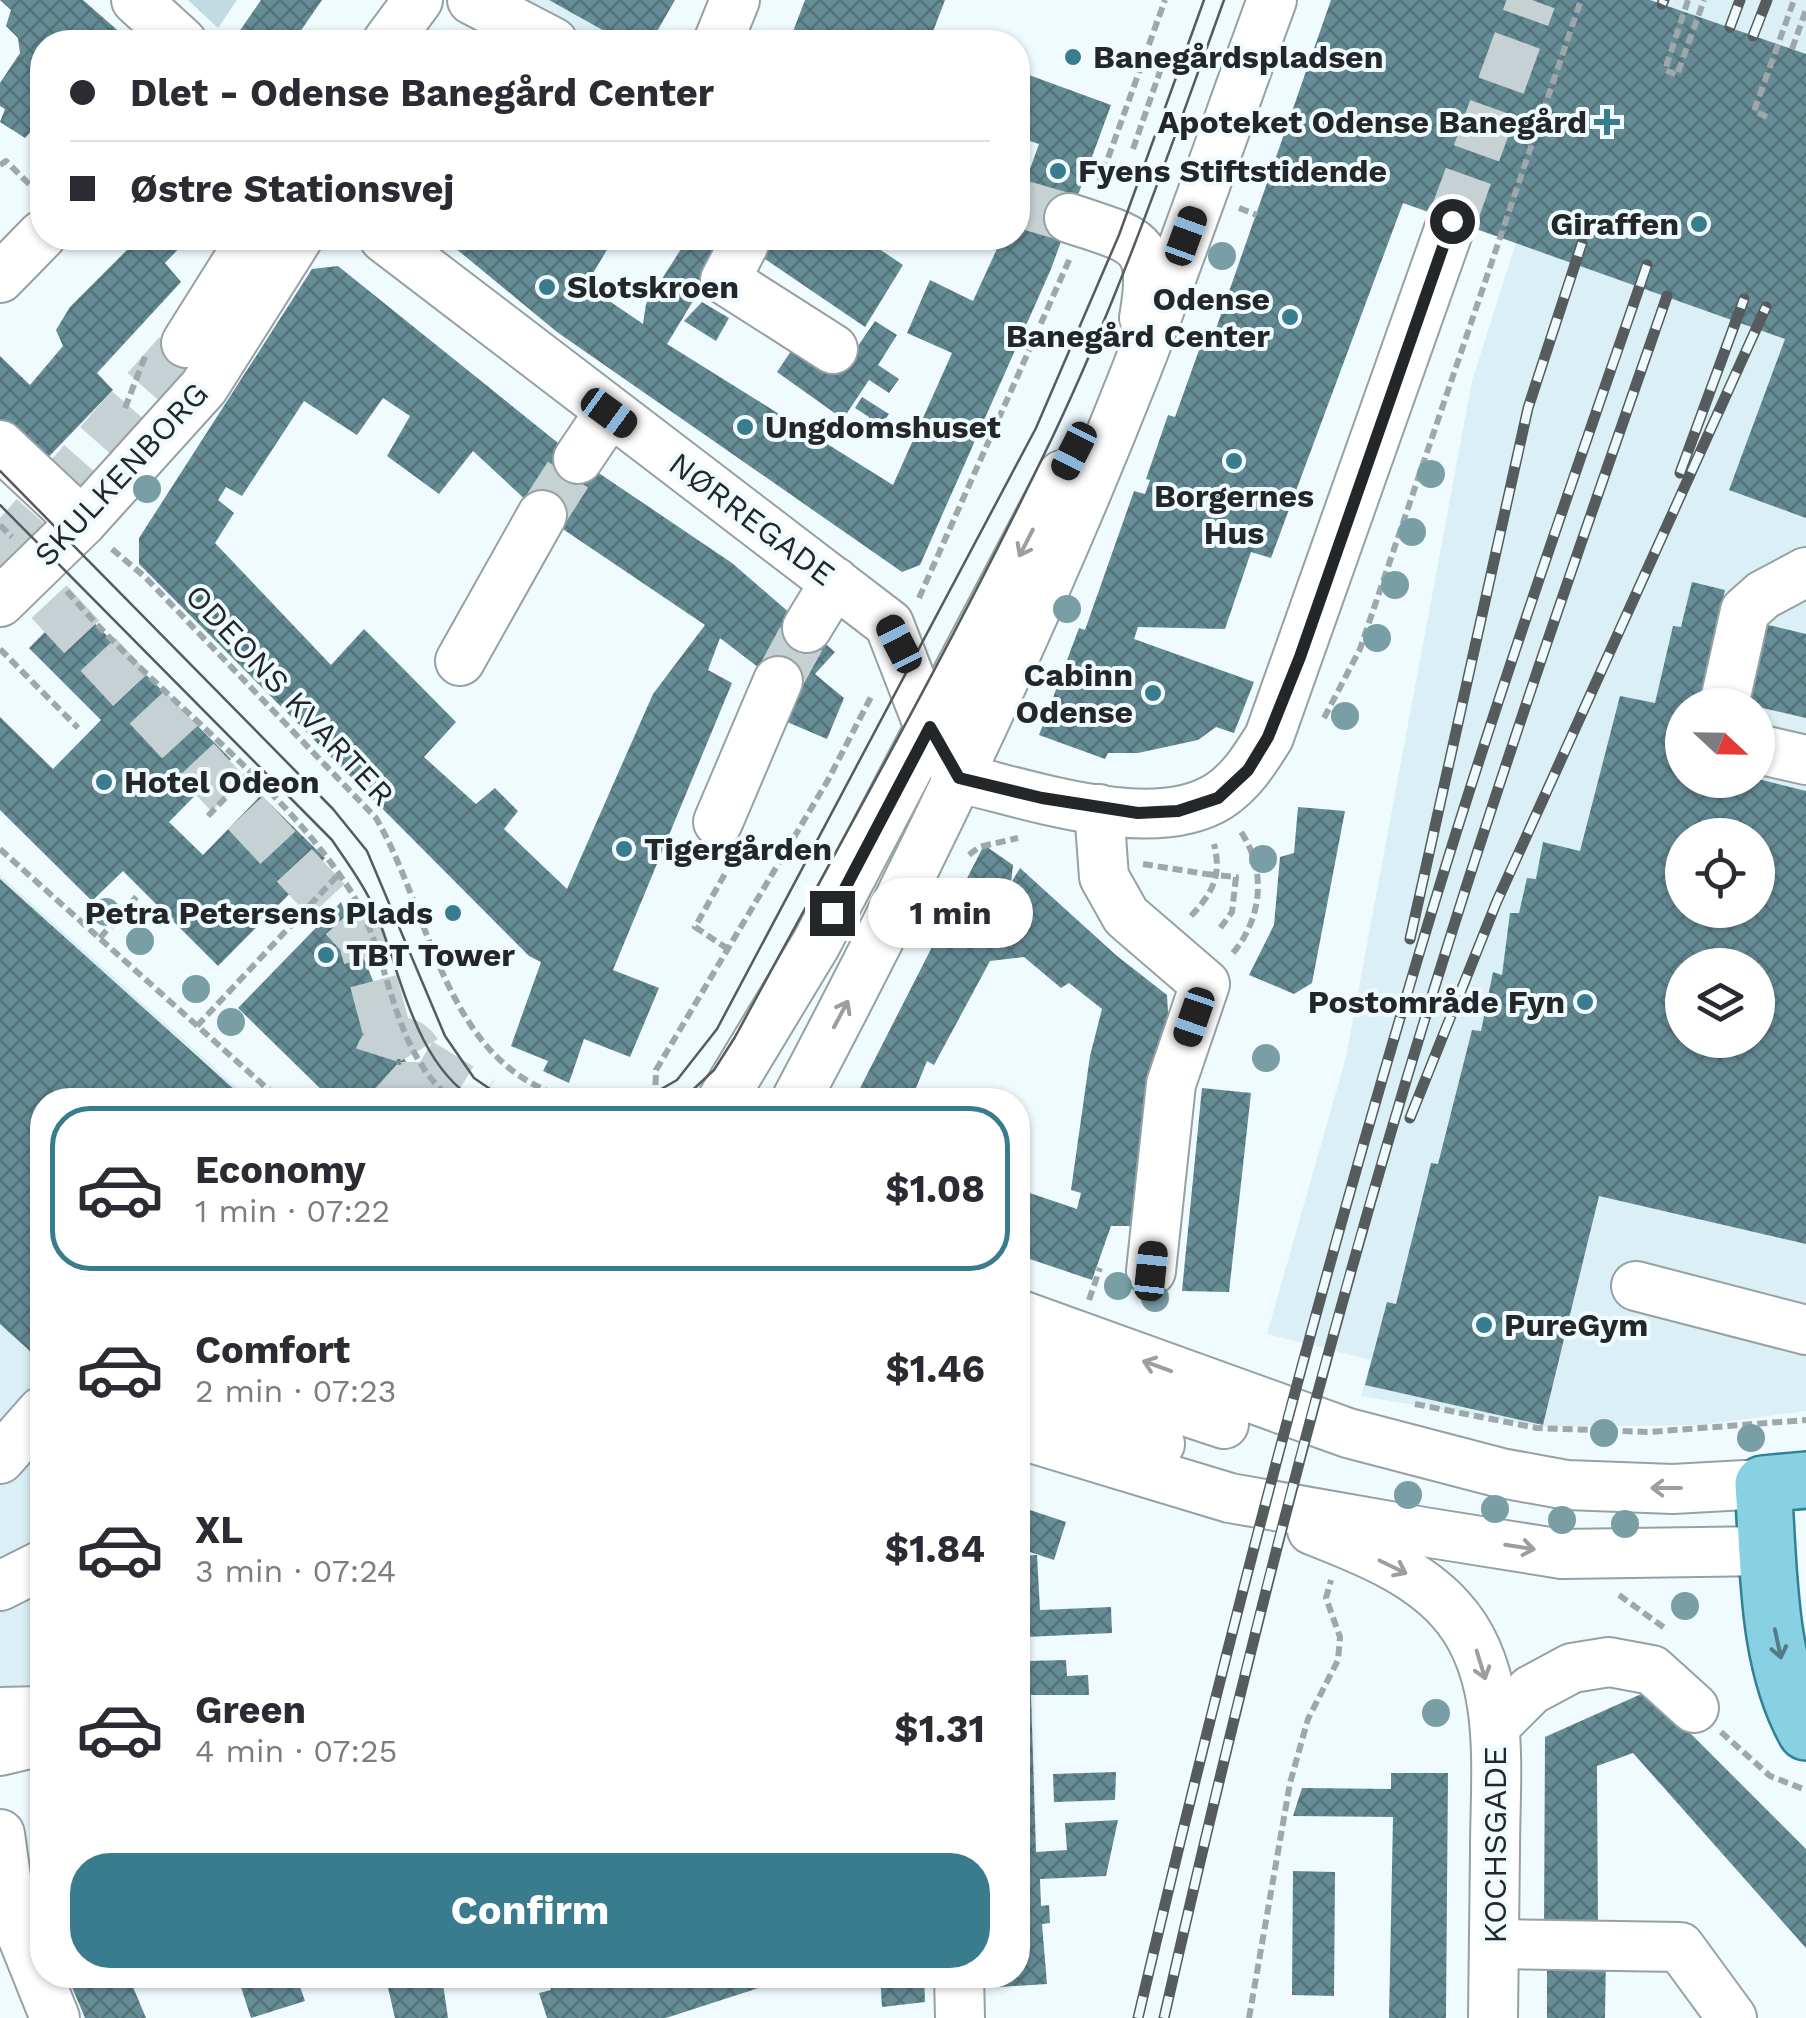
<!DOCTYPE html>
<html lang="en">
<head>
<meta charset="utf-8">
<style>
  body { margin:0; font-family:"Work Sans",sans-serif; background:#f7f7f7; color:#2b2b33; height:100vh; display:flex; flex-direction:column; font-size:38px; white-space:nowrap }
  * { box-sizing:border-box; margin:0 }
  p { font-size:32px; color:#7c7c81 }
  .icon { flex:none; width:55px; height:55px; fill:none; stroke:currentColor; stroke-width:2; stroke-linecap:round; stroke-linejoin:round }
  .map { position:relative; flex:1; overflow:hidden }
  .panel { position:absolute; left:30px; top:1088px; width:1000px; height:900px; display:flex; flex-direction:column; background:#fff; border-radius:40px; box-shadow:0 2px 8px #0004 }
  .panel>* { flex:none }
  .top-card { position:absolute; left:30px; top:30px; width:1000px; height:220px; border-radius:40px; box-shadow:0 2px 8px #0004; display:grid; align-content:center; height:220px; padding:0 40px; background:#fff }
  .needle { width:65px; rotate:112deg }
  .tools { position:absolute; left:1665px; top:688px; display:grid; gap:20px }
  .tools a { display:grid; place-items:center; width:110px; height:110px; border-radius:50%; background:#fff; box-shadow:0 2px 8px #0004; font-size:50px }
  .end { position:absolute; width:45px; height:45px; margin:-22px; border:12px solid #232729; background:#fff; box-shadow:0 0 0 5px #fff }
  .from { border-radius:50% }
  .bubble { position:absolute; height:70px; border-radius:35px; background:#fff; box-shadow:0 2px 8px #0004; font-size:32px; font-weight:700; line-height:70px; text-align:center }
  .car { position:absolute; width:30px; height:60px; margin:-30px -15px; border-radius:12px; box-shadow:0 0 8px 2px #0007; background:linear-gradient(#222 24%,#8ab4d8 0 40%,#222 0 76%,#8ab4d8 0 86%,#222 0) }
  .top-card b { display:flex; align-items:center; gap:35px; height:95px; font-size:38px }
  .top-card b+b { border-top:2px solid #e1e1e2 }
  .top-card i { width:25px; height:25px; background:#2b2b33 }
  ul { padding:18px 0 0; list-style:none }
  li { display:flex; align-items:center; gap:30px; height:165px; margin:0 20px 15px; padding:0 20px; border:5px solid transparent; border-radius:40px }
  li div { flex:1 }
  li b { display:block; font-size:38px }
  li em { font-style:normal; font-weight:700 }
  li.current { border-color:#397c8d }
  li>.icon { width:90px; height:90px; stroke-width:1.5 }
  .primary-button { display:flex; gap:20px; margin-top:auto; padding:20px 40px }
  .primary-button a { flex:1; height:115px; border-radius:40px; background:#397c8d; color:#fff; font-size:40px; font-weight:700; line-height:115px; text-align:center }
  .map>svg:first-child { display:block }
  .built { fill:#dbf0f6; fill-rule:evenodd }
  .park { fill:url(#park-tufts) }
  .building { fill:url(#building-cross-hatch); fill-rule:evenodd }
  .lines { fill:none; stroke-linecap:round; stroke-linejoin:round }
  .minor-tunnel { stroke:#c6d1d4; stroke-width:48; stroke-dasharray:48 24; stroke-linecap:butt }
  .minor-casing { stroke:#96a1a4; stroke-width:52 }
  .major-casing { stroke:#308194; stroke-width:60 }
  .path { stroke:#9ea7aa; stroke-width:6; stroke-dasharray:10 5; stroke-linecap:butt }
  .minor { stroke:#fff; stroke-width:48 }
  .major { stroke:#87d1e2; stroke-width:55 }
  .tram { stroke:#565c5e; stroke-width:2.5 }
  .rail-casing { stroke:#565c5e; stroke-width:11 }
  .rail { stroke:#effbff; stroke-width:8; stroke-dasharray:22; stroke-linecap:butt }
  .path-bridge { stroke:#9ea7aa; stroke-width:6; stroke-dasharray:10 5; stroke-linecap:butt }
  .tree { fill:#7a9ea6 }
  .oneway { stroke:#9c9e9f }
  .oneway2 { stroke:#557c86 }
  .route { stroke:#232729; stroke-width:12 }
  .poi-dot { fill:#397c8d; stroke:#effbff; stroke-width:4 }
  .labels { text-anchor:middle; stroke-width:8; stroke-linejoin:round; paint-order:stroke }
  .poi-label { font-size:32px; font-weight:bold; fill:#232729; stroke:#effbff; text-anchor:start }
  .street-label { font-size:32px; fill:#232729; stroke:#effbff }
</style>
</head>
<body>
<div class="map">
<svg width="1806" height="2018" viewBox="0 0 1806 2018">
  <defs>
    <pattern id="park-tufts" width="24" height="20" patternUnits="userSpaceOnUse" patternTransform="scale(2.5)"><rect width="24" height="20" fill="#c1dbe2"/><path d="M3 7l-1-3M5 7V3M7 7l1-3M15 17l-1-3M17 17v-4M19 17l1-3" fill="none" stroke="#a6bcc2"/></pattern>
    <pattern id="building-cross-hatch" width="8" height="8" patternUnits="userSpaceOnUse" patternTransform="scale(2.5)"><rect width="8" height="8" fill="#668c96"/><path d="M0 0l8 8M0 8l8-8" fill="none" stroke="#54727a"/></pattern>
  </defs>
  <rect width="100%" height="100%" fill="#effbff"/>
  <g class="built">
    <path d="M492,0H675L650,42H580Z"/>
    <path d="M1593,0H1806V1411L1701,1425L1542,1427L1361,1396L1371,1360L1267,1334L1346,1057L1472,381ZM1682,705H1758V780H1682ZM1682,835H1758V910H1682ZM1682,965H1758V1040H1682Z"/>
    <path d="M0,875L251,1100H42V1751L0,1759Z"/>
  </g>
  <path class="park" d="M188,0H237L218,28Z"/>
  <g class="building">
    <path d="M0,0H83L131,42H42V120L25,138L0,122L5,109L0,106V83L20,53L18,38L6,26L11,10Z"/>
    <path d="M261,0H322L293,42H232Z"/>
    <path d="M549,0H675L651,42H624Z"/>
    <path d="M805,0H945L929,42H789Z"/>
    <path d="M1331,0H1650L1806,54V518L1729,490L1785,339L1403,203L1271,558L1251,552L1225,629L1138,627L1134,639L1254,682L1234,733L1216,727L1198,740L1138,753H1108L1105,759L1039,735L1079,628L1085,630L1134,491L1145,494L1150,480L1146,479L1168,415L1175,417L1203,339L1211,343Z"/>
    <path d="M1018,71L1111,105L1051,269L920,565L902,572L557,332L443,238H519L532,245L539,238H614L586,285L643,324L646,304L688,238H731L667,344L893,485L952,353L907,333L930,280L973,301L1001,240L1018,238V202L1039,144L1018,137Z"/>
    <path d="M139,238H189L165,263L181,282L97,373L113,390L36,470L0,435V356L30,385L63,346L56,330L70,307Z"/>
    <path d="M734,238H863L903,265L865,327Z"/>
    <path d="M338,266L578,459L732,563L835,652L815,674L844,698L827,739L787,722L798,698L720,638L708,670L732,683L613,970L659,988L630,1057L584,1039L569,1083L543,1071L548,1061L511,1046L541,962L529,956L139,564V538L312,269ZM383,398L410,416L387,456L439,494L473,451L542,515L705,625L653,694L567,889L504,829L518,811L495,788L476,804L424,757L456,722L364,629L331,665L215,543L234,513L218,500L226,487L242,496L304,401L357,435Z"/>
    <path d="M702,302L729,318L716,341L684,321Z"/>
    <path d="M875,321L897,335L878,365L899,379L889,393L869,380L843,419L777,372L799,339L843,368Z"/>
    <path d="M862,397L889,414L877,432L865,424L869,417L855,408Z"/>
    <path d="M1692,582L1725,590L1698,705H1682V780L1758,779L1806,791V1244L1599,1196L1543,1425L1365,1385L1387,1302L1396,1304L1431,1163L1438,1164L1472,1030L1481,1031L1493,972L1502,975L1510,913H1519L1527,878L1536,879L1543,842L1580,851L1620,696L1655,703L1673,626L1681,627ZM1682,835H1758V910H1682ZM1682,965H1758V1040H1682Z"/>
    <path d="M74,603L231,759L169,822L203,855L261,795L325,858L218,966L123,871L92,901L0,810V717L53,769L101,720L29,648Z"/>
    <path d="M1756,622L1806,634V718L1737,702Z"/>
    <path d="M1298,807L1345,811L1312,983L1294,994L1249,975L1274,925L1280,857L1294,853Z"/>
    <path d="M984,845L1013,865L1011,883L1020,868L1117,956L1167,995L1168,1013L1149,1078L1133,1226H1111L1092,1280L1018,1255V1189L1077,1209L1081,1193L1071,1190L1090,1056L1102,1009L1069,983L1061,988L1024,957L990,961L934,1065L927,1061L914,1093L917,1100H854Z"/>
    <path d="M0,879L246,1100H42V1362L0,1324Z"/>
    <path d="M341,902L408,1067L443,1100H332L238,1008Z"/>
    <path d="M1202,1088L1251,1093L1229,1292L1182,1291Z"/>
    <path d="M1018,1506L1066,1522L1054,1560L1018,1548Z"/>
    <path d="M1037,1555L1040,1610L1111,1607L1112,1633L1026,1637L1027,1661L1066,1660L1067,1676L1088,1675L1089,1695H1031L1036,1852L1067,1850L1065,1823L1118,1820L1106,1876L1040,1879L1041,1906L1049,1905L1050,1923L1042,1924L1047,1984L998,1987L997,1975H1018V1556Z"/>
    <path d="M1648,1691L1806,1849V1948L1633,1753L1597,1766L1598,1934H1544L1545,1737Z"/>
    <path d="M1116,1772L1115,1800L1054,1802L1053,1774Z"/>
    <path d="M1391,1773H1448L1446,2018H1389L1393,1817L1293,1816L1302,1788L1391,1789Z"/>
    <path d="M1293,1871L1335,1872L1334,1996L1292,1995Z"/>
    <path d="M1547,1950H1606L1605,2018H1547Z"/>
    <path d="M67,1975H128L146,2018H85Z"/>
    <path d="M237,1975H296L305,2001L251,2018Z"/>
    <path d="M323,1975H370V1976L325,1987Z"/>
    <path d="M385,1975H482L483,1977L443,1984L448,2018H395Z"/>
    <path d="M547,1975H762L765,1986L666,2018H547L539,1993L551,1990Z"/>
    <path d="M880,1975H924L925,2002L882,2007Z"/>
  </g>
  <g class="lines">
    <g class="minor-tunnel">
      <path d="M1018,203L1069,218"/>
      <path d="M1452,221L1532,0"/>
      <path d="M542,515L578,459"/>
      <path d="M0,549L362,938L390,1043"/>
      <path d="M3,551L186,343"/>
      <path d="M778,681L807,628"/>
      <circle cx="399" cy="1062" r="21"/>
      <path d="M420,1062L482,1100"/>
    </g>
    <g class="minor-casing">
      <g id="minor">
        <path d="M136,0L182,42"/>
        <path d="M472,0L553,42"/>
        <path d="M387,42L418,0"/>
        <path d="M718,42L735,0"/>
        <path d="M1069,218C1137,241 1158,239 1144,318"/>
        <path d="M384,238L889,624L929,727L959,778C1029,794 1153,838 1219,796C1242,781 1255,759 1269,737L1452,221"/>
        <path d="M744,244L725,280L833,349"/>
        <path d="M0,278L42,235"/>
        <path d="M186,343L252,238"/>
        <path d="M0,445L82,522"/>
        <path d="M578,459L609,413"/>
        <path d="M0,602L82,522L204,387L298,238"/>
        <path d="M807,628L835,582"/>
        <path d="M460,661L542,515"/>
        <path d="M1724,705L1745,611L1763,595L1806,572"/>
        <path d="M1758,749L1806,760"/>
        <path d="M1099,809L1104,877L1126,916L1205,984L1171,1084L1151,1271"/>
        <path d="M718,822L778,681"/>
        <path d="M722,1100L816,944L1062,475"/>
        <path d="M796,1100C921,864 1036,624 1134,376C1183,252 1226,125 1272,0"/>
        <path d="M1636,1286L1806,1330"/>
        <path d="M1018,1314L1348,1433L1501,1473L1567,1485L1673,1489L1763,1484"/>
        <path d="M1018,1356L1224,1424"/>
        <path d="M1018,1397L1160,1444"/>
        <path d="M1018,1434L1230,1498L1424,1532L1562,1554L1768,1551"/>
        <path d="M0,1459L42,1411"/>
        <path d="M1312,1530C1360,1549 1415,1570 1450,1609C1508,1672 1495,1771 1495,1850C1494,1906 1494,1962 1493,2018"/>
        <path d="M0,1586L42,1565"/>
        <path d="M0,1712L42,1711"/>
        <path d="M1495,1726L1531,1690L1572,1668L1609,1662L1652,1670L1694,1708"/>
        <path d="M0,1751L42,1741"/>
        <path d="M0,1834L10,1906L55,2018"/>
        <path d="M1494,1944L1680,1947L1732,2018"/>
        <path d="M959,1975L960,2018"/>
      </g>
    </g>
    <g class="major-casing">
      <path id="major" d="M1806,1480L1763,1484C1769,1565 1766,1660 1806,1732"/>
    </g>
    <g class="path">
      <path d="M1688,0L1665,70L1677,75L1704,0"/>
      <path d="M1792,49L1806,10"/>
      <path d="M1294,62L1324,73"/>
      <path d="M1767,117L1754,111L1794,0"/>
      <path d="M1133,149L1166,54"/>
      <path d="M0,165L6,161L38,193"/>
      <path d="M1098,186L1165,0"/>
      <path d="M1239,208L1257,215"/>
      <path d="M125,408L146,354"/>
      <path d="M0,525L12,537"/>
      <path d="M112,549L145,577L376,818C434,918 444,1069 575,1100"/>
      <path d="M67,591C155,695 275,775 350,890C393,957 387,1045 452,1100"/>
      <path d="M919,598L1070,258"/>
      <path d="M0,649L78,728"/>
      <path d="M1324,718L1360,649L1581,0"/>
      <path d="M208,816L248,774"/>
      <path d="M0,849L280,1100"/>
      <path d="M969,855L979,847L1018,838"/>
      <path d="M1143,864L1206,874"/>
      <path d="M1191,916C1213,892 1222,876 1214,844"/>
      <path d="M100,938L138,895"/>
      <path d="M728,949L695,927L731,863"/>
      <path d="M1233,953C1262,918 1267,871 1241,832"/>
      <path d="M197,1026L338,875"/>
      <path d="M588,1100H606"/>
      <path d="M655,1100L656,1070L828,780L872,695"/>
      <path d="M1089,1300L1100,1268"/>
      <path d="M1415,1404L1537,1428L1649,1432L1806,1420"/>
      <path d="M1619,1595L1666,1629"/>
      <path d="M1721,1732L1770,1776L1806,1790"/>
      <path d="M1249,2018L1290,1783L1308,1719L1338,1660L1340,1637L1326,1598L1331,1580"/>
    </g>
    <use href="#minor" class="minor"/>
    <use href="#major" class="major"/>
    <g class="tram">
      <path d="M0,471L333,809L367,851L445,1036L474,1078L506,1100"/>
      <path d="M0,505L332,840C346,861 363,883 373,906C401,969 412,1060 475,1100"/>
      <path d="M642,1100L677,1080L717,1029L1036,428L1119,235L1204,0"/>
      <path d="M682,1100L714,1070L735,1037C843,838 955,640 1053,436C1120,295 1171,147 1224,0"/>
    </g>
    <g class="rail-casing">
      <g id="rail">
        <path d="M1662,4L1664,0"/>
        <path d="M1730,27L1740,0"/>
        <path d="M1753,36L1767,0"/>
        <path d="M1680,473L1744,299"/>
        <path d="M1410,939L1528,408L1582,243"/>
        <path d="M1410,1118L1497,901L1766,307"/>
        <path d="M1138,2018C1222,1661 1314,1305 1419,954C1488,722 1568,494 1647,265"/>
        <path d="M1164,2018C1245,1660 1335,1304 1445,954C1514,733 1591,514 1667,296"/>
      </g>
    </g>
    <use href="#rail" class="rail"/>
    <path class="path-bridge" d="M1206,874L1236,877L1232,912L1218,931"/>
  </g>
  <g class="tree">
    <circle cx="1222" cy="256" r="14"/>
    <circle cx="1431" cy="474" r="14"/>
    <circle cx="147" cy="489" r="14"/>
    <circle cx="1412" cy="532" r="14"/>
    <circle cx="1395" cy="585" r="14"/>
    <circle cx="1067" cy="609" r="14"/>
    <circle cx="1377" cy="638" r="14"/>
    <circle cx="1345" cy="716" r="14"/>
    <circle cx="1263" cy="859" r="14"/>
    <circle cx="106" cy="912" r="14"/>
    <circle cx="140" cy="941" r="14"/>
    <circle cx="196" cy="989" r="14"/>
    <circle cx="231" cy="1022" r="14"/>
    <circle cx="1266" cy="1058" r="14"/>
    <circle cx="1118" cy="1286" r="14"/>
    <circle cx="1155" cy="1298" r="14"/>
    <circle cx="1604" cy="1433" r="14"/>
    <circle cx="1751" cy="1438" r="14"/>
    <circle cx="1408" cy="1495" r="14"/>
    <circle cx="1495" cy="1509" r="14"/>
    <circle cx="1562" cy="1520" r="14"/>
    <circle cx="1625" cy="1524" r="14"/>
    <circle cx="1685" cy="1606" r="14"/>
    <circle cx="1436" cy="1713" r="14"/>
  </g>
  <defs><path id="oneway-shaft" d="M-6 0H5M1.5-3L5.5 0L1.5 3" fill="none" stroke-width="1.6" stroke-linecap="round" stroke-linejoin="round" transform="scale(2.5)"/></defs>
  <g class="oneway">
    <use href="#oneway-shaft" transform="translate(1026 543) rotate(117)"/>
    <use href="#oneway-shaft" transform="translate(841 1014) rotate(-62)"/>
    <use href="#oneway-shaft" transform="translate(1157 1366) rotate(-160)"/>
    <use href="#oneway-shaft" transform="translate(1666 1488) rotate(-180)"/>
    <use href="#oneway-shaft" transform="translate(1520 1547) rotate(9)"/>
    <use href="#oneway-shaft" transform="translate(1393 1567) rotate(26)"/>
    <use href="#oneway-shaft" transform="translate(1481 1665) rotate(73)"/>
  </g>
  <use class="oneway2" href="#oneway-shaft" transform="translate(1778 1644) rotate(78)"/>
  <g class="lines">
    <path class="route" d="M832,913L930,727L959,778L1042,798L1138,813L1178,811L1218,798L1248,770L1268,737L1300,657L1452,221"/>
  </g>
  <g class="poi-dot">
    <circle cx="1073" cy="57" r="10"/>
    <path d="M1602 107h10v10h10v10h-10v10h-10v-10h-10v-10h10z"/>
    <circle cx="1058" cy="171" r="10"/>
    <circle cx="1699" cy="224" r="10"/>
    <circle cx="547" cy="287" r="10"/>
    <circle cx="1290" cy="317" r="10"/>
    <circle cx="745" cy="427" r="10"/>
    <circle cx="1234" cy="461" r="10"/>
    <circle cx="1153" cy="693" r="10"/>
    <circle cx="104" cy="782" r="10"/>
    <circle cx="624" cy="849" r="10"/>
    <circle cx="453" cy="913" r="10"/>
    <circle cx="326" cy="955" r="10"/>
    <circle cx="1585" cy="1002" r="10"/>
    <circle cx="1484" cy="1325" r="10"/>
  </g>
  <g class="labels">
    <g class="poi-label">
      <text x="1093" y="68">Banegårdspladsen</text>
      <text x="1587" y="133" text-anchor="end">Apoteket Odense Banegård</text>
      <text x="1078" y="182">Fyens Stiftstidende</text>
      <text x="1679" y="235" text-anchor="end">Giraffen</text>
      <text x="567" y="298">Slotskroen</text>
      <text x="1270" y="310" text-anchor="end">Odense<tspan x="1270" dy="37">Banegård Center</tspan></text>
      <text x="765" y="438">Ungdomshuset</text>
      <text x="1234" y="507" text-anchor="middle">Borgernes<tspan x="1234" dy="37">Hus</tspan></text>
      <text x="1133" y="686" text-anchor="end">Cabinn<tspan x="1133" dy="37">Odense</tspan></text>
      <text x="124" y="793">Hotel Odeon</text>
      <text x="644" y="860">Tigergården</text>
      <text x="433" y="924" text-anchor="end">Petra Petersens Plads</text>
      <text x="346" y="966">TBT Tower</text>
      <text x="1565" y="1013" text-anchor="end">Postområde Fyn</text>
      <text x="1504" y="1336">PureGym</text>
    </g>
    <g class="street-label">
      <text transform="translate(121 474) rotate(-47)" y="11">SKULKENBORG</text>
      <text transform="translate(752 519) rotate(37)" y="11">NØRREGADE</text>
      <text transform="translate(290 695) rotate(47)" y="11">ODEONS KVARTER</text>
      <text transform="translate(1495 1845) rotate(-90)" y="11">KOCHSGADE</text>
    </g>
  </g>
</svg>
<div class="tools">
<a><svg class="needle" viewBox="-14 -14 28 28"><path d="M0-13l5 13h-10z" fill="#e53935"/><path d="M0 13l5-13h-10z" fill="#7c7c81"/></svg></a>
<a><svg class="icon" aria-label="locate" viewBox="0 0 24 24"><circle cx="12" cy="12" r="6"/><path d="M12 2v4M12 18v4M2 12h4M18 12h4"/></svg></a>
<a><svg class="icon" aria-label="layers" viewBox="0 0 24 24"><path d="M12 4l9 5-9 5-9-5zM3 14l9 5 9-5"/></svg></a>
</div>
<i class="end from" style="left:1452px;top:221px"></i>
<i class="end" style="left:832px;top:913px"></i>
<div class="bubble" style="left:868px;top:878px;width:165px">1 min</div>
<i class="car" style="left:1186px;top:236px;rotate:20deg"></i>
<i class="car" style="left:609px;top:413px;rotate:126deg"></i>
<i class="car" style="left:1074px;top:451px;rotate:207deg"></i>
<i class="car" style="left:899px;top:644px;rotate:333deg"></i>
<i class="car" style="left:1194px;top:1017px;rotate:199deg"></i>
<i class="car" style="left:1151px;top:1271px;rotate:6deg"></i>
<div class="top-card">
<b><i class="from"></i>Dlet - Odense Banegård Center</b>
<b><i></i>Østre Stationsvej</b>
</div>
<section class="panel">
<ul>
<li class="current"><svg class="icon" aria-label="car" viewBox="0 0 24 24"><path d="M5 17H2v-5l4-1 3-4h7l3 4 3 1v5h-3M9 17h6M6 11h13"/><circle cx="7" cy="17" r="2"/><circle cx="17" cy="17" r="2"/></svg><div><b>Economy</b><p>1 min · 07:22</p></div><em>$1.08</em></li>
<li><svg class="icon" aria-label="car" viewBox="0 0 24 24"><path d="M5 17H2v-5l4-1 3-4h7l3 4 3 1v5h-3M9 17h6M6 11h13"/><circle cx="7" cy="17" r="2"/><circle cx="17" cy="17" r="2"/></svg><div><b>Comfort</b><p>2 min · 07:23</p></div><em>$1.46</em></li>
<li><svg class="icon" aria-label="car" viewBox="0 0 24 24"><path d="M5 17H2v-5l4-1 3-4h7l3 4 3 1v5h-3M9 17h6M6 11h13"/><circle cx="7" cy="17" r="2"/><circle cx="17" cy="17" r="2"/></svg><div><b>XL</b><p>3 min · 07:24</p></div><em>$1.84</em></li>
<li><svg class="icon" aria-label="car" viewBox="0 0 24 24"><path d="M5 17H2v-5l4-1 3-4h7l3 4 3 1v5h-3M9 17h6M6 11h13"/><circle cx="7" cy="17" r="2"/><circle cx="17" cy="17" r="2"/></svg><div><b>Green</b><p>4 min · 07:25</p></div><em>$1.31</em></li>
</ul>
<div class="primary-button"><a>Confirm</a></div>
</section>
</div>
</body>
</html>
